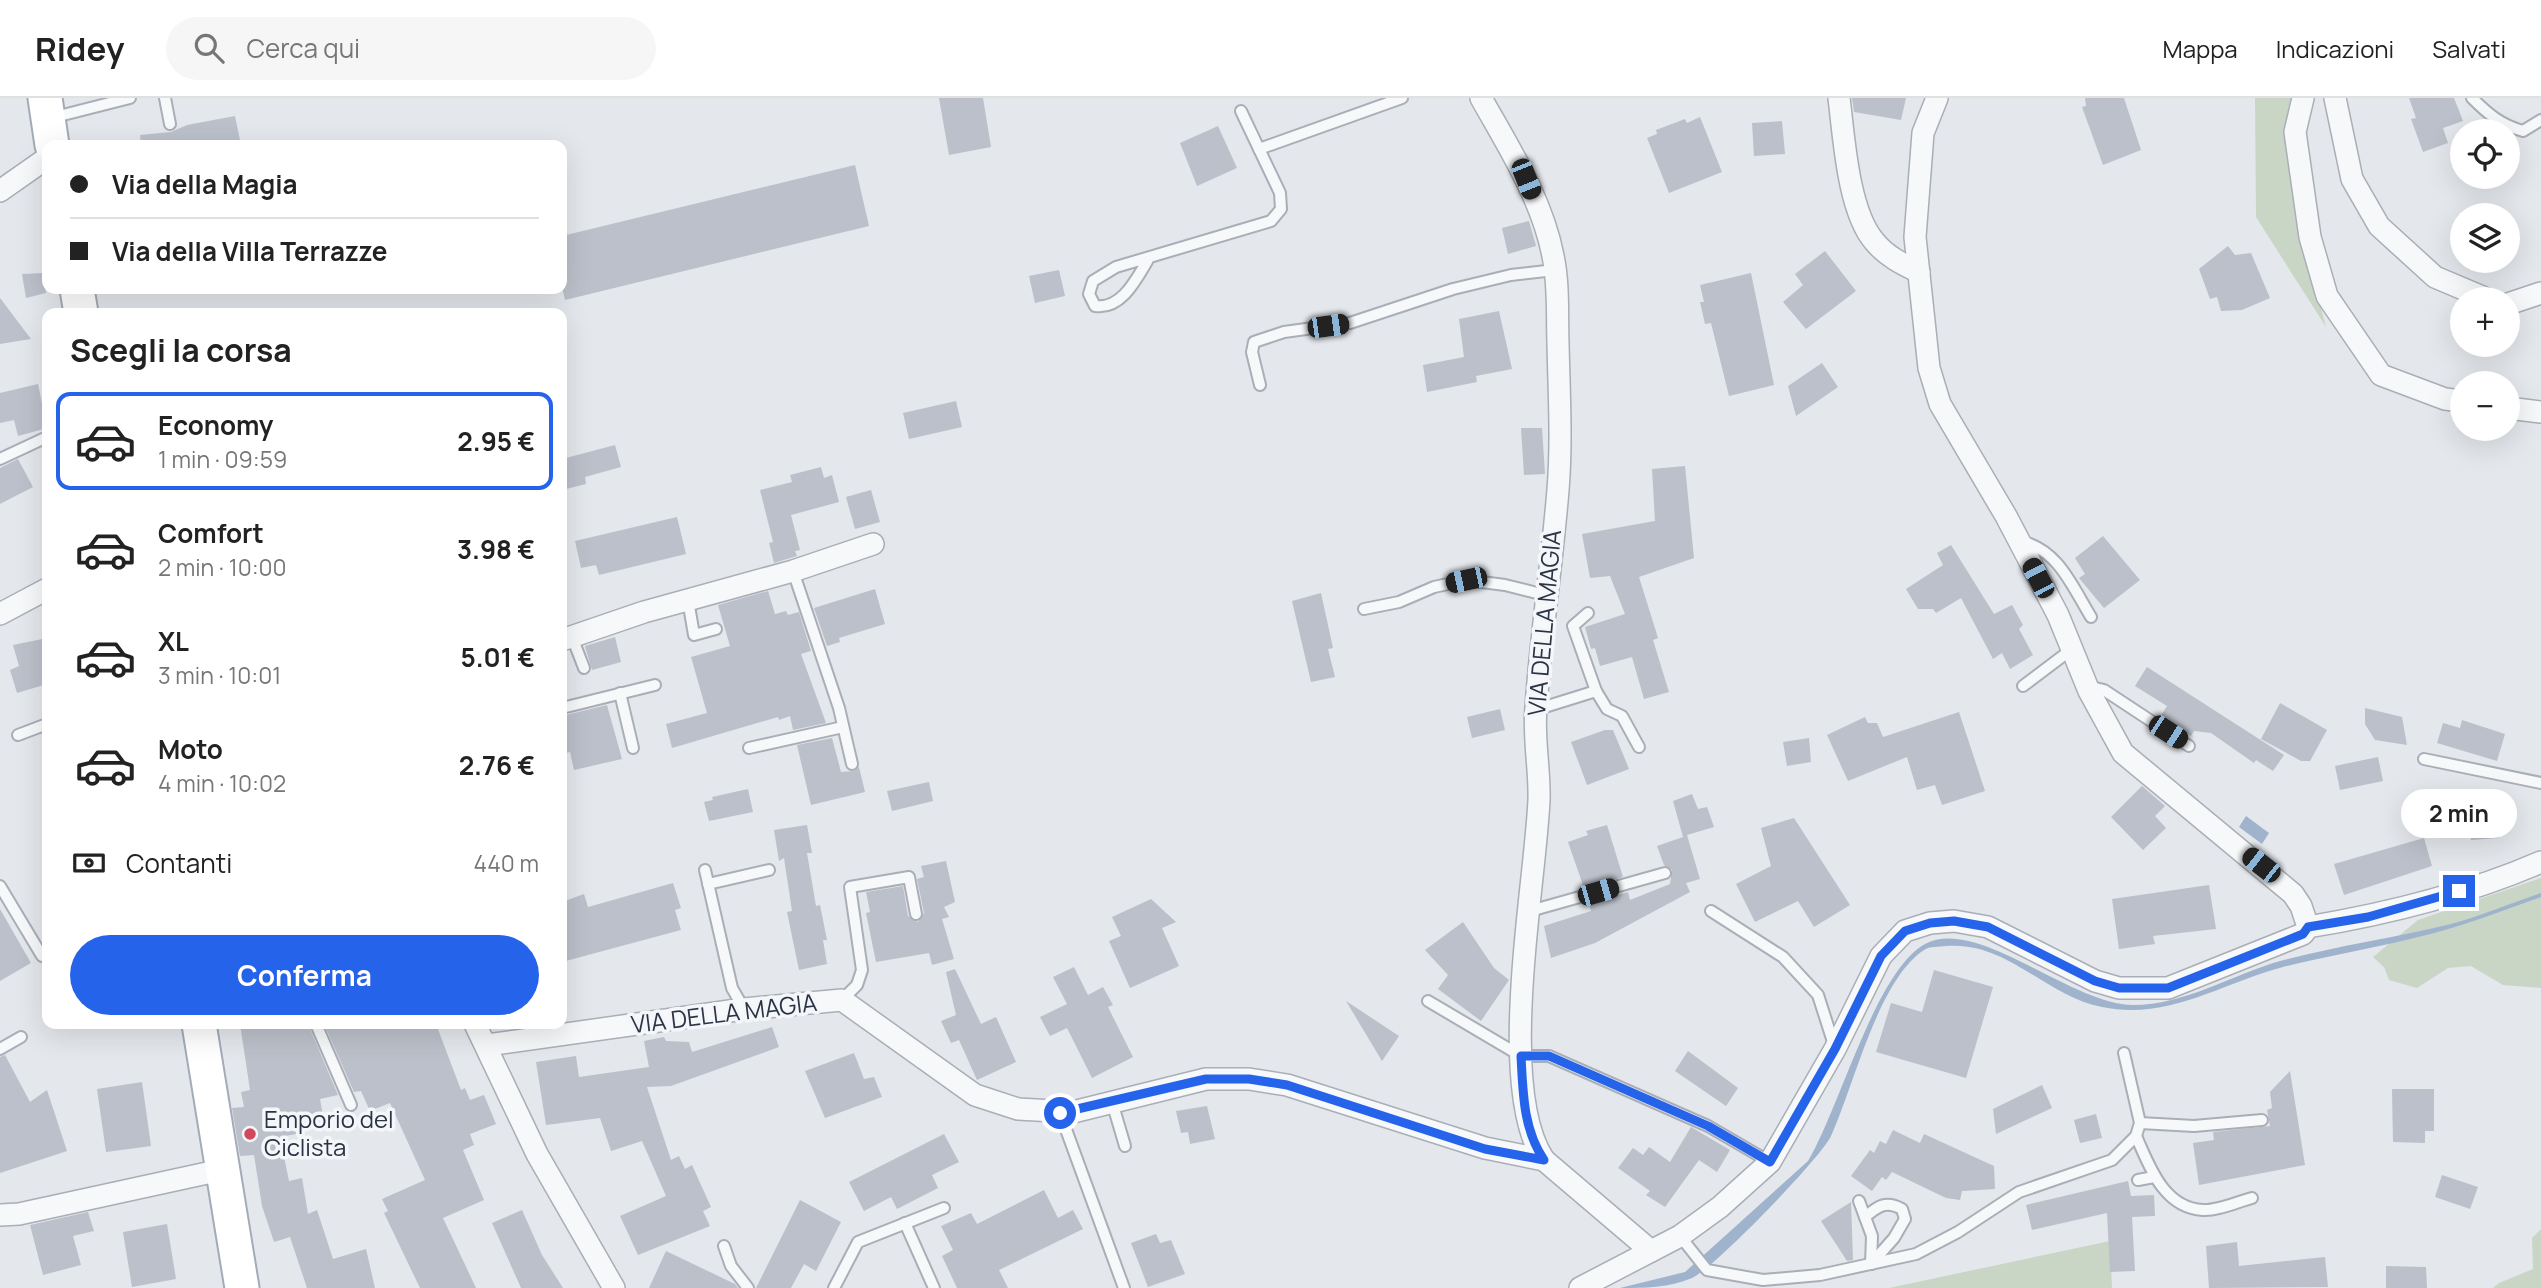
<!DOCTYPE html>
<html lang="it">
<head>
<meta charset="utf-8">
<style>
  body { margin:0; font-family:Manrope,sans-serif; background:#f6f6f6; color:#222; height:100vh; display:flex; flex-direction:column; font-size:26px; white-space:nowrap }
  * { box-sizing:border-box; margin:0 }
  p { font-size:23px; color:#767676 }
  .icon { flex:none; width:38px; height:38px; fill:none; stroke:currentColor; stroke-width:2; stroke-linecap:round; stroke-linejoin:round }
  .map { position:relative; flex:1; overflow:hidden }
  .drawer { position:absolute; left:42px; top:210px; width:525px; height:721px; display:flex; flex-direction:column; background:#fff; border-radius:14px; box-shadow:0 7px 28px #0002 }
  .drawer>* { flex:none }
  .guide { position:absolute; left:42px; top:42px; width:525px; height:154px; border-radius:14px; box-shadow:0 7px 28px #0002; display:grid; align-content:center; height:154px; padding:0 28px; background:#fff }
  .buttons { position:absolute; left:2450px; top:21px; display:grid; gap:14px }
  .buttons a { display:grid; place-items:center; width:70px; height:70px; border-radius:50%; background:#fff; box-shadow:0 7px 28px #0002; font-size:35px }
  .end { position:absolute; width:32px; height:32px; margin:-16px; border:9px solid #2563eb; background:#fff; box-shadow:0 0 0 4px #fff }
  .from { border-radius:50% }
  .bubble { position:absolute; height:49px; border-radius:24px; background:#fff; box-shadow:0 7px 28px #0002; font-size:23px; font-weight:700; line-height:49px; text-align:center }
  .car { position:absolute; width:21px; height:42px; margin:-21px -10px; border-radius:9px; box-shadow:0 0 5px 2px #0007; background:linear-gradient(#222 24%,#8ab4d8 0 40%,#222 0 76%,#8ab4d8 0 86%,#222 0) }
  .guide b { display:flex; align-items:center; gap:24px; height:66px; font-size:26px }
  .guide b+b { border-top:2px solid #e0e0e0 }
  .guide i { width:18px; height:18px; background:#222 }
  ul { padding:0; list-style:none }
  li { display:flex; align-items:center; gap:21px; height:98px; margin:0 14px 10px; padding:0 14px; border:4px solid transparent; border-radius:14px }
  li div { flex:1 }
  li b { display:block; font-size:26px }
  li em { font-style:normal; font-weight:700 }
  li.on { border-color:#2563eb }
  li>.icon { width:63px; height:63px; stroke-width:1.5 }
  h2 { padding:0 28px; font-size:32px; line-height:84px }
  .pay { display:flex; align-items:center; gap:18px; height:77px; padding:0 28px; font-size:26px }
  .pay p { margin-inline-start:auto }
  .cta { display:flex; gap:14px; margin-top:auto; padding:14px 28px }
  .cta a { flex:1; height:80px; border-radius:42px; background:#2563eb; color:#fff; font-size:28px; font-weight:700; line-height:80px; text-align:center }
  header { display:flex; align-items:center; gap:42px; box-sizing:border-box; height:98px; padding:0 35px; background:#fff; border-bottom:2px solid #e0e0e0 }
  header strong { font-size:33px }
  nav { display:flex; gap:38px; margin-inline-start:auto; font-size:24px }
  .search { width:490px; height:63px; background:#f6f6f6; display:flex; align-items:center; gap:18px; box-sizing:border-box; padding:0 24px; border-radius:38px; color:#767676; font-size:26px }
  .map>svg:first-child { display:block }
  .green { fill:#c9d6c5 }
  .water { fill:#9fb4cc }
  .building { fill:#bbc0ca }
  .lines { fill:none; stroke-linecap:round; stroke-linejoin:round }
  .service-casing { stroke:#a9aeb7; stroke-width:14 }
  .minor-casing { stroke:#a9aeb7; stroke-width:24 }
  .primary-casing { stroke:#a3abb8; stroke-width:37 }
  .service { stroke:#f7f8fa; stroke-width:10 }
  .minor { stroke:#f7f8fa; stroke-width:21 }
  .primary { stroke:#fff; stroke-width:33 }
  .route { stroke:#2563eb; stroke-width:9 }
  .poi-dot { fill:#d1495b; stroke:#f4f6f9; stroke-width:2.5 }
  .labels { text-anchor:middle; stroke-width:7; stroke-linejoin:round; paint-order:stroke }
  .street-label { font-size:24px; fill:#2b3445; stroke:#f4f6f9 }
  .poi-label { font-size:24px; fill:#2b3445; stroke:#f4f6f9; text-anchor:start }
</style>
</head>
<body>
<header>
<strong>Ridey</strong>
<div class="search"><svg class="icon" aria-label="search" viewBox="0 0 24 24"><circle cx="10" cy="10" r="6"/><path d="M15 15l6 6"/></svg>Cerca qui</div>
<nav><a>Mappa</a><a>Indicazioni</a><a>Salvati</a></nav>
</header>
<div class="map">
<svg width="2541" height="1190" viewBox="0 0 2541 1190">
  <rect width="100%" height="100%" fill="#e4e7ec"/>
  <g class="green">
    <path d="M2255,0H2291C2275,45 2313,179 2326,229L2256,119Z"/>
    <path d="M2541,780V890L2503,887L2471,868L2448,870L2417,890L2389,882L2384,869L2373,859L2418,822Z"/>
    <path d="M2541,1131V1190H2493L2499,1185L2533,1171L2532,1140Z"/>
    <path d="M2110,1143L2112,1190H1889Z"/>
  </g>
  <g class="water">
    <path d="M2246,718L2269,735L2262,746L2239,729Z"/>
    <path d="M2541,795V799C2512,809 2484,820 2455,829C2399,846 2340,855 2283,869C2222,885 2168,923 2102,909C2045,898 2008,843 1946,848C1938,849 1930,848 1924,852C1878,882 1854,988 1831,1038C1821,1060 1713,1171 1692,1180C1669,1190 1644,1190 1620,1190L1685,1174L1808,1063C1840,1010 1875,874 1925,846C1977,818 2070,906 2133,907C2185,907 2231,877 2280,863C2336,848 2394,840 2451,826C2481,818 2511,805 2541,795Z"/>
  </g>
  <g class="building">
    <path d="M939,0H983L991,49L949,57Z"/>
    <path d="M1852,0H1906L1901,22L1854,14Z"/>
    <path d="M2085,0H2124L2141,52L2103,67L2082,9L2086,8Z"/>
    <path d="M2409,0H2454L2463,23L2443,30L2448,45L2423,54L2411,21L2416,20Z"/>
    <path d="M235,18L241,47H141L140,37L171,34L187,27Z"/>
    <path d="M1700,19L1722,74L1669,95L1647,40L1657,36L1656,32L1685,21L1687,25Z"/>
    <path d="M1782,23L1785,56L1754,58L1752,25Z"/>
    <path d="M1218,28L1237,70L1197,88L1180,45Z"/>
    <path d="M855,67L869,128L565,202L562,189V138Z"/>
    <path d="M1529,123L1536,148L1508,156L1502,130Z"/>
    <path d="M2228,148L2235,157L2251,155L2270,200L2242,212L2221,213L2217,199L2210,201L2199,171Z"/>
    <path d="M1825,153L1856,193L1806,231L1783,204L1803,187L1795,176Z"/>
    <path d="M1059,172L1065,198L1035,205L1029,178Z"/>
    <path d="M43,175L46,195L26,200L22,176Z"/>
    <path d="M1751,175L1774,287L1729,298L1711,225L1705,226L1700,204H1704L1700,187Z"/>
    <path d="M0,200L31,241L0,246Z"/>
    <path d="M1499,213L1512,271L1476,278L1477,284L1427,294L1423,267L1464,259L1459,221Z"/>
    <path d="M1822,265L1838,289L1796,318L1788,288Z"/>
    <path d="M38,286L47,330L18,338L14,322L0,325V295Z"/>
    <path d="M956,303L962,329L909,341L903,315Z"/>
    <path d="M1521,330H1542L1545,376L1524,377Z"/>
    <path d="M615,347L621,369L585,379L586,386L562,392V361Z"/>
    <path d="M18,361L33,389L0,406V370Z"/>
    <path d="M1685,368L1694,460L1639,479L1658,540L1653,542L1669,594L1644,601L1632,559L1600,568L1595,550L1591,551L1585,529L1625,516L1610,478L1590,480L1582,436L1655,423L1652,371Z"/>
    <path d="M821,369L824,380L832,377L839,404L791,417L800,452L795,453L797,458L774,465L769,445L773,444L760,392L792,384L790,377Z"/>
    <path d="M871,392L880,424L855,431L846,399Z"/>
    <path d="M677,419L686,456L599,477L596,467L581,470L575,443Z"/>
    <path d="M2103,438L2140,482L2104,510L2079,480L2085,476L2075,460Z"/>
    <path d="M1951,447L1994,516L2012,507L2023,527L2019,531L2033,557L2010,571L2002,555L1993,561L1961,500L1936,515L1933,511H1918L1906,491L1943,467L1937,455Z"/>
    <path d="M875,491L885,526L839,540L840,544L827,548L814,510Z"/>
    <path d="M768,493L775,516L786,513L788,517L799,514L811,553L801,556L826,625L793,632L790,618L779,622L778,619L672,650L666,626L707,615L691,559L730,548L718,507Z"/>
    <path d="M1321,495L1333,550L1328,551L1335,579L1311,584L1292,503Z"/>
    <path d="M615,539L621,564L592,572L585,548Z"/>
    <path d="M47,540V586L17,595L10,572L19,568L13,547Z"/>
    <path d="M2147,569L2284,657L2273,673L2256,662L2254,665L2211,635L2194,633L2191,638L2160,619L2167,608L2135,588Z"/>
    <path d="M2280,605L2327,632L2310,663H2301L2261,641Z"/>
    <path d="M607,607L622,661L574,672L570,654L562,656V618Z"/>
    <path d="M2365,610L2402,619L2407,647L2375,642L2365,626Z"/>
    <path d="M1500,611L1505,632L1472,640L1467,619Z"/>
    <path d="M1959,614L1985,693L1942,707L1935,687L1917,692L1907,659L1848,683L1827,637L1865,619L1868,625H1877L1883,639Z"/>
    <path d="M2462,622L2505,636L2497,663L2437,645L2443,625L2460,630Z"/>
    <path d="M1605,632H1613L1629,671L1587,687L1571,644Z"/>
    <path d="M832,640L841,674L854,673L859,669L865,694L811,707L797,647Z"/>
    <path d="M1809,640L1811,664L1787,668L1783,644Z"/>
    <path d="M2378,659L2383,683L2340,692L2335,668Z"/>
    <path d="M929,684L933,703L892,713L887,693Z"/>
    <path d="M2142,688L2165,708L2155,718L2166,730L2143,752L2111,719Z"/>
    <path d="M748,691L753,714L709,723L704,704L713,702L712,699Z"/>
    <path d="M1692,696L1698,711L1707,709L1714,729L1687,737L1700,781L1686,785L1690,794L1595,845L1551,860L1544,828L1591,813L1589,805L1628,794L1630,802L1670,786L1672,772L1664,767L1657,748L1686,738L1683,739L1673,703Z"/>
    <path d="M2498,719L2499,740L2471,742L2470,720Z"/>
    <path d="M1794,720L1850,807L1814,829L1798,803L1755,824L1736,786L1771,768L1761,730Z"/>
    <path d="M807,727L812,755H807L816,808L820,807L827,842H823L827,866L799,872L787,814L792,813L784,760L779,763L774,732Z"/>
    <path d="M1607,727L1623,779L1584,790L1568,744L1588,737L1586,733Z"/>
    <path d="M2424,740L2432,768L2344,797L2334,766Z"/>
    <path d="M946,763L955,804L944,809L949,819L942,821L954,861L932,867L929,855L876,864L866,815L870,814L866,794L903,788L908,818L918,824L924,815L917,781L924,779L921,768Z"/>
    <path d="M673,785L681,810L675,812L681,832L562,864V804L584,796L588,809Z"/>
    <path d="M2209,787L2216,831L2153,838L2155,846L2119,851L2112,801Z"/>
    <path d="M1151,801L1176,824L1162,830L1179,868L1130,890L1109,843L1121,838L1112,819Z"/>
    <path d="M0,811L31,865L0,883Z"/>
    <path d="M1463,824L1494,870L1509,882L1481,923L1438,891L1448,877L1425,852Z"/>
    <path d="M1074,869L1088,897L1103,889L1113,907L1108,909L1133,959L1092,980L1067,930L1050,938L1040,919L1067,906L1053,879Z"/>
    <path d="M955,871L981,926L996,919L1016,964L977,982L959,942L951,945L941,923L956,917L946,874Z"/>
    <path d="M1934,872L1993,889L1966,980L1876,954L1891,905L1922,914Z"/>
    <path d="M1346,903L1399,938L1382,963Z"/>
    <path d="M240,926H308L338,997L320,1001L323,1018L294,1024L296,1036L280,1039L289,1083L302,1080L308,1116L317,1112L333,1161L366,1151L375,1190H307L290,1139L274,1144L262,1108L254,1057L240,1058L232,1010L244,1009L241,994L250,992Z"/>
    <path d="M324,926H436L461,992L465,990L470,1002L484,997L496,1026L470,1036L474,1047L463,1052L484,1102L443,1120L476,1190H420L384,1115L388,1113L382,1101L425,1082L390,1005L370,1013L361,993L354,994Z"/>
    <path d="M772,929L779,949L671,988L647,989L671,1062L679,1058L685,1071L692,1067L711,1109L703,1113L710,1128L638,1157L620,1118L666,1098L642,1043L611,1053L600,1020L546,1027L536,964L576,958L579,979L649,969L644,943L664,939L666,943L689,944L692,954Z"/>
    <path d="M1688,953L1738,990L1726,1008L1675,973Z"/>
    <path d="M854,955L864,981L874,979L882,999L825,1020L805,973Z"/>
    <path d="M5,957L30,1004L47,992L67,1053L0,1075V959Z"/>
    <path d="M2290,973L2305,1067L2199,1087L2193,1045L2214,1042L2213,1034L2270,1028L2267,1012L2272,1010L2270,994Z"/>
    <path d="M142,984L151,1048L106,1054L97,991Z"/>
    <path d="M2042,987L2052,1010L1996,1036L1993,1011Z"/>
    <path d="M2392,991H2434V1033H2425V1045L2393,1044Z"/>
    <path d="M1207,1008L1215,1041L1190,1046L1188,1034L1181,1035L1176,1013Z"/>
    <path d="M2096,1016L2102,1040L2080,1045L2074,1022Z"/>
    <path d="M1691,1029L1730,1052L1717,1074L1699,1062L1665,1109L1646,1097L1650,1093L1618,1070L1633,1050L1643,1057L1649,1049L1670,1064Z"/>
    <path d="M1893,1032L1920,1045L1924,1036L1994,1068L1995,1091L1962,1093L1960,1102L1946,1100L1892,1074L1886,1082L1882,1079L1872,1093L1851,1078L1870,1052L1874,1055L1880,1043L1886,1046Z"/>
    <path d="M944,1036L959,1064L932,1077L938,1090L897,1111L891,1099L864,1113L849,1084Z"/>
    <path d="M2442,1077L2478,1089L2470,1111L2435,1099Z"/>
    <path d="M2128,1083L2131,1098L2154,1097L2155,1118L2132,1119L2135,1173L2110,1174L2107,1115L2032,1132L2026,1107Z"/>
    <path d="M1044,1092L1058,1120L1073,1112L1083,1131L999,1172L1008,1190H957L942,1158L953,1152L941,1128L971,1115L977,1126Z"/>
    <path d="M800,1102L841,1124L816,1173L804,1166L791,1190H756Z"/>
    <path d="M1851,1104L1853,1162L1847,1163L1821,1123Z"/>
    <path d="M522,1112L542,1157L563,1190H521L492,1125Z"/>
    <path d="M88,1114L94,1133L73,1138L81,1167L43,1177L30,1127Z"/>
    <path d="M167,1126L176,1181L132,1189L123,1134Z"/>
    <path d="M1156,1136L1160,1145L1171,1142L1185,1176L1148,1189L1131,1145Z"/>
    <path d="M2237,1144L2239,1168L2325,1159L2328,1189L2209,1190L2206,1148Z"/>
    <path d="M666,1153L735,1186L738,1190H649Z"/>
    <path d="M2386,1168L2426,1169L2427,1190H2386Z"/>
  </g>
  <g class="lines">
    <g class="service-casing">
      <g id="service">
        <path d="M165,0L170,26"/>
        <path d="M2472,0C2488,16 2501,27 2523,33L2541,22"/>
        <path d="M51,20L130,0"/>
        <path d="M1259,51L1402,0"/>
        <path d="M1149,160C1137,180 1122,212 1095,208L1089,196L1093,183L1116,169L1271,123L1281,111L1280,95L1241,13"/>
        <path d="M1260,287L1252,254L1254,244L1284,234L1350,225L1453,191L1511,177L1555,172"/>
        <path d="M0,361L47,339"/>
        <path d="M2020,443C2058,451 2072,488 2091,519"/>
        <path d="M793,473L839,610L852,666"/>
        <path d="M688,502L694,537L716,531"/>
        <path d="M1364,511L1399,504L1434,489L1466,482L1505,487L1545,497"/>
        <path d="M1588,515L1573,528L1596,593"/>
        <path d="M572,539L584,570"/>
        <path d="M2023,588L2072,551"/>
        <path d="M2087,588L2104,592L2189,648"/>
        <path d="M620,595L633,650"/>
        <path d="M562,610L655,587"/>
        <path d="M1535,612L1596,593L1607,611L1622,618L1639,649"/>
        <path d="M18,637L47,626"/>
        <path d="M749,650L843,629"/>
        <path d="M2424,661L2541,685"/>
        <path d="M705,772L732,890L744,911"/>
        <path d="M708,786L769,772"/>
        <path d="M0,788L42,858L47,855"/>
        <path d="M1530,813L1665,775"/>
        <path d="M1711,813L1783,859L1818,897L1834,947"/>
        <path d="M842,902L857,887L862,872L850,789L909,779L916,816"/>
        <path d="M1428,903L1521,958H1549L1708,1028L1770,1064"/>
        <path d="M316,926L351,1007"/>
        <path d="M0,951L21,939"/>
        <path d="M1112,1004L1125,1048"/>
        <path d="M1060,1015L1124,1190"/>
        <path d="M2140,1025L2194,1028L2262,1022"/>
        <path d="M2136,1038C2149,1067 2163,1110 2203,1112C2217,1113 2237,1104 2252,1100"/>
        <path d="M2138,1082L2154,1079"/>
        <path d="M1859,1103L1872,1138L1871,1166"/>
        <path d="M1865,1119C1878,1108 1886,1102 1902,1111L1905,1121L1894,1140L1871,1166"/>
        <path d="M905,1125L934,1190"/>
        <path d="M1680,1138L1707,1172L1763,1182L1820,1177L1916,1156L1958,1134L2019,1094L2112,1062L2136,1038L2140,1025L2124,955"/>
        <path d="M724,1148L731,1168L748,1190"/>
        <path d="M834,1190L858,1144L944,1110"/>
      </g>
    </g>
    <g class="minor-casing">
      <g id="minor">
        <path d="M1481,0C1509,50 1542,101 1553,158C1559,186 1557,216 1558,245C1559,294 1562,343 1558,392C1552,465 1541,537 1536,609C1533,640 1540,671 1539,702C1535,790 1496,990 1544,1062"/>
        <path d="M1839,0C1844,40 1848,112 1874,143C1886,158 1902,166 1919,174"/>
        <path d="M1937,0L1923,35L1915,139L1929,270L1940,306L2006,418L2058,517L2089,593L2123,655L2293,796L2301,808L2308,829"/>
        <path d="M2303,0L2295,34L2310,139L2327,198L2381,277L2445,301L2462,303"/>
        <path d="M2335,0L2352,81L2379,128L2435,179L2487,201"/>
        <path d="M0,93L47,60"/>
        <path d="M2508,206L2541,195"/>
        <path d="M2508,310L2541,314"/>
        <path d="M0,516L47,491"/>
        <path d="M562,542L644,514L793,473L873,446"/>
        <path d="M2308,829C2387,816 2467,796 2541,764"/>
        <path d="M475,926L537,1056L614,1190"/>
        <path d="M487,947L744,911L842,902L975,997L1018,1011L1073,1014L1206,981H1249L1287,987L1485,1050L1544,1062L1651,1153"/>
        <path d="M0,1117L19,1116L221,1072"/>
        <path d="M1580,1190L1680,1138L1720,1109L1770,1064L1835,951L1881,858L1905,833L1930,825L1954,823L1988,829L2095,883L2119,890H2168L2303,836L2308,829"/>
      </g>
    </g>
    <g class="primary-casing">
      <g id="primary">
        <path d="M45,0L52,47"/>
        <path d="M77,191L81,215"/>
        <path d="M199,926L242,1190"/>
      </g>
    </g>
    <use href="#service" class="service"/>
    <use href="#minor" class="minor"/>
    <use href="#primary" class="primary"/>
  </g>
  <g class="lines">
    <path class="route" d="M1060,1015L1206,981H1249L1287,987L1485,1051L1544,1062C1523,1031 1523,994 1521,958H1549L1708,1028L1770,1064L1835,951L1881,858L1905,833L1930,825L1954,823L1988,829L2095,883L2119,890H2168L2303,836L2308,829L2368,819L2459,793"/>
  </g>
  <circle class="poi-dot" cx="250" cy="1036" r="7"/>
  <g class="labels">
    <g class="street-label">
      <text transform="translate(1545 525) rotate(-85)" y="8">VIA DELLA MAGIA</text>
      <text transform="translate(724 916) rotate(-7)" y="8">VIA DELLA MAGIA</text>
    </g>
    <g class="poi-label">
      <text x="264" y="1030">Emporio del<tspan x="264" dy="28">Ciclista</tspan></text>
    </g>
  </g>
</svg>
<div class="buttons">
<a><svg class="icon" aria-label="locate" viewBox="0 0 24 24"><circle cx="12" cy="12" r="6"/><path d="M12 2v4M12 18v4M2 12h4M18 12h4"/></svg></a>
<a><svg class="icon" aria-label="layers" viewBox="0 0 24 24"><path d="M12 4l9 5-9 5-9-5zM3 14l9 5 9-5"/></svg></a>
<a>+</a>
<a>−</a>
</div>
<i class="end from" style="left:1060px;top:1015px"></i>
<i class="end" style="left:2459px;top:793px"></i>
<div class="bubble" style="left:2401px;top:691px;width:116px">2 min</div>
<i class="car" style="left:1526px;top:81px;rotate:158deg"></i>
<i class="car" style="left:1328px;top:228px;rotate:82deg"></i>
<i class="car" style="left:2038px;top:480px;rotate:332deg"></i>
<i class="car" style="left:1466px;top:482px;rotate:258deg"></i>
<i class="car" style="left:2168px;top:634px;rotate:123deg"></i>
<i class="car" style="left:2261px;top:767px;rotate:308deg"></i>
<i class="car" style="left:1598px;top:794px;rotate:74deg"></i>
<div class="guide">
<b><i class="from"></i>Via della Magia</b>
<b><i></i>Via della Villa Terrazze</b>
</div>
<section class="drawer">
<h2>Scegli la corsa</h2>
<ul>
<li class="on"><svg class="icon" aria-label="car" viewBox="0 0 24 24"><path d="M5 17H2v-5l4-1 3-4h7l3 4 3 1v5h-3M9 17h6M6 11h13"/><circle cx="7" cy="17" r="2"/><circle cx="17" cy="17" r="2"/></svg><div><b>Economy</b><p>1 min · 09:59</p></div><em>2.95 €</em></li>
<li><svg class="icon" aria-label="car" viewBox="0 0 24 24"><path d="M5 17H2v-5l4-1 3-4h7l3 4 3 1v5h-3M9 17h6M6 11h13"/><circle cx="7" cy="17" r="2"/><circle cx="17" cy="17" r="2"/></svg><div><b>Comfort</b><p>2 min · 10:00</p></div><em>3.98 €</em></li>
<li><svg class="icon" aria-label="car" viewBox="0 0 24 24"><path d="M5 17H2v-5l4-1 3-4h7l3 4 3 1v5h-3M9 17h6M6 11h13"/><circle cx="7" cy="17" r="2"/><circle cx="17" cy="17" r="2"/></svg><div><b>XL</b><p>3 min · 10:01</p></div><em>5.01 €</em></li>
<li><svg class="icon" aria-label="car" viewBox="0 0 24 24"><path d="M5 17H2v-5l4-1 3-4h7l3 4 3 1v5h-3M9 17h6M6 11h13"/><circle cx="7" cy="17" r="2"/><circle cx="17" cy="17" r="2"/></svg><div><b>Moto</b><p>4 min · 10:02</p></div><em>2.76 €</em></li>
</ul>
<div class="pay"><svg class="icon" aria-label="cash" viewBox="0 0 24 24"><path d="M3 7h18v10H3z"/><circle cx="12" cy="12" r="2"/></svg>Contanti<p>440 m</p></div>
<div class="cta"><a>Conferma</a></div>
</section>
</div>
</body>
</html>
